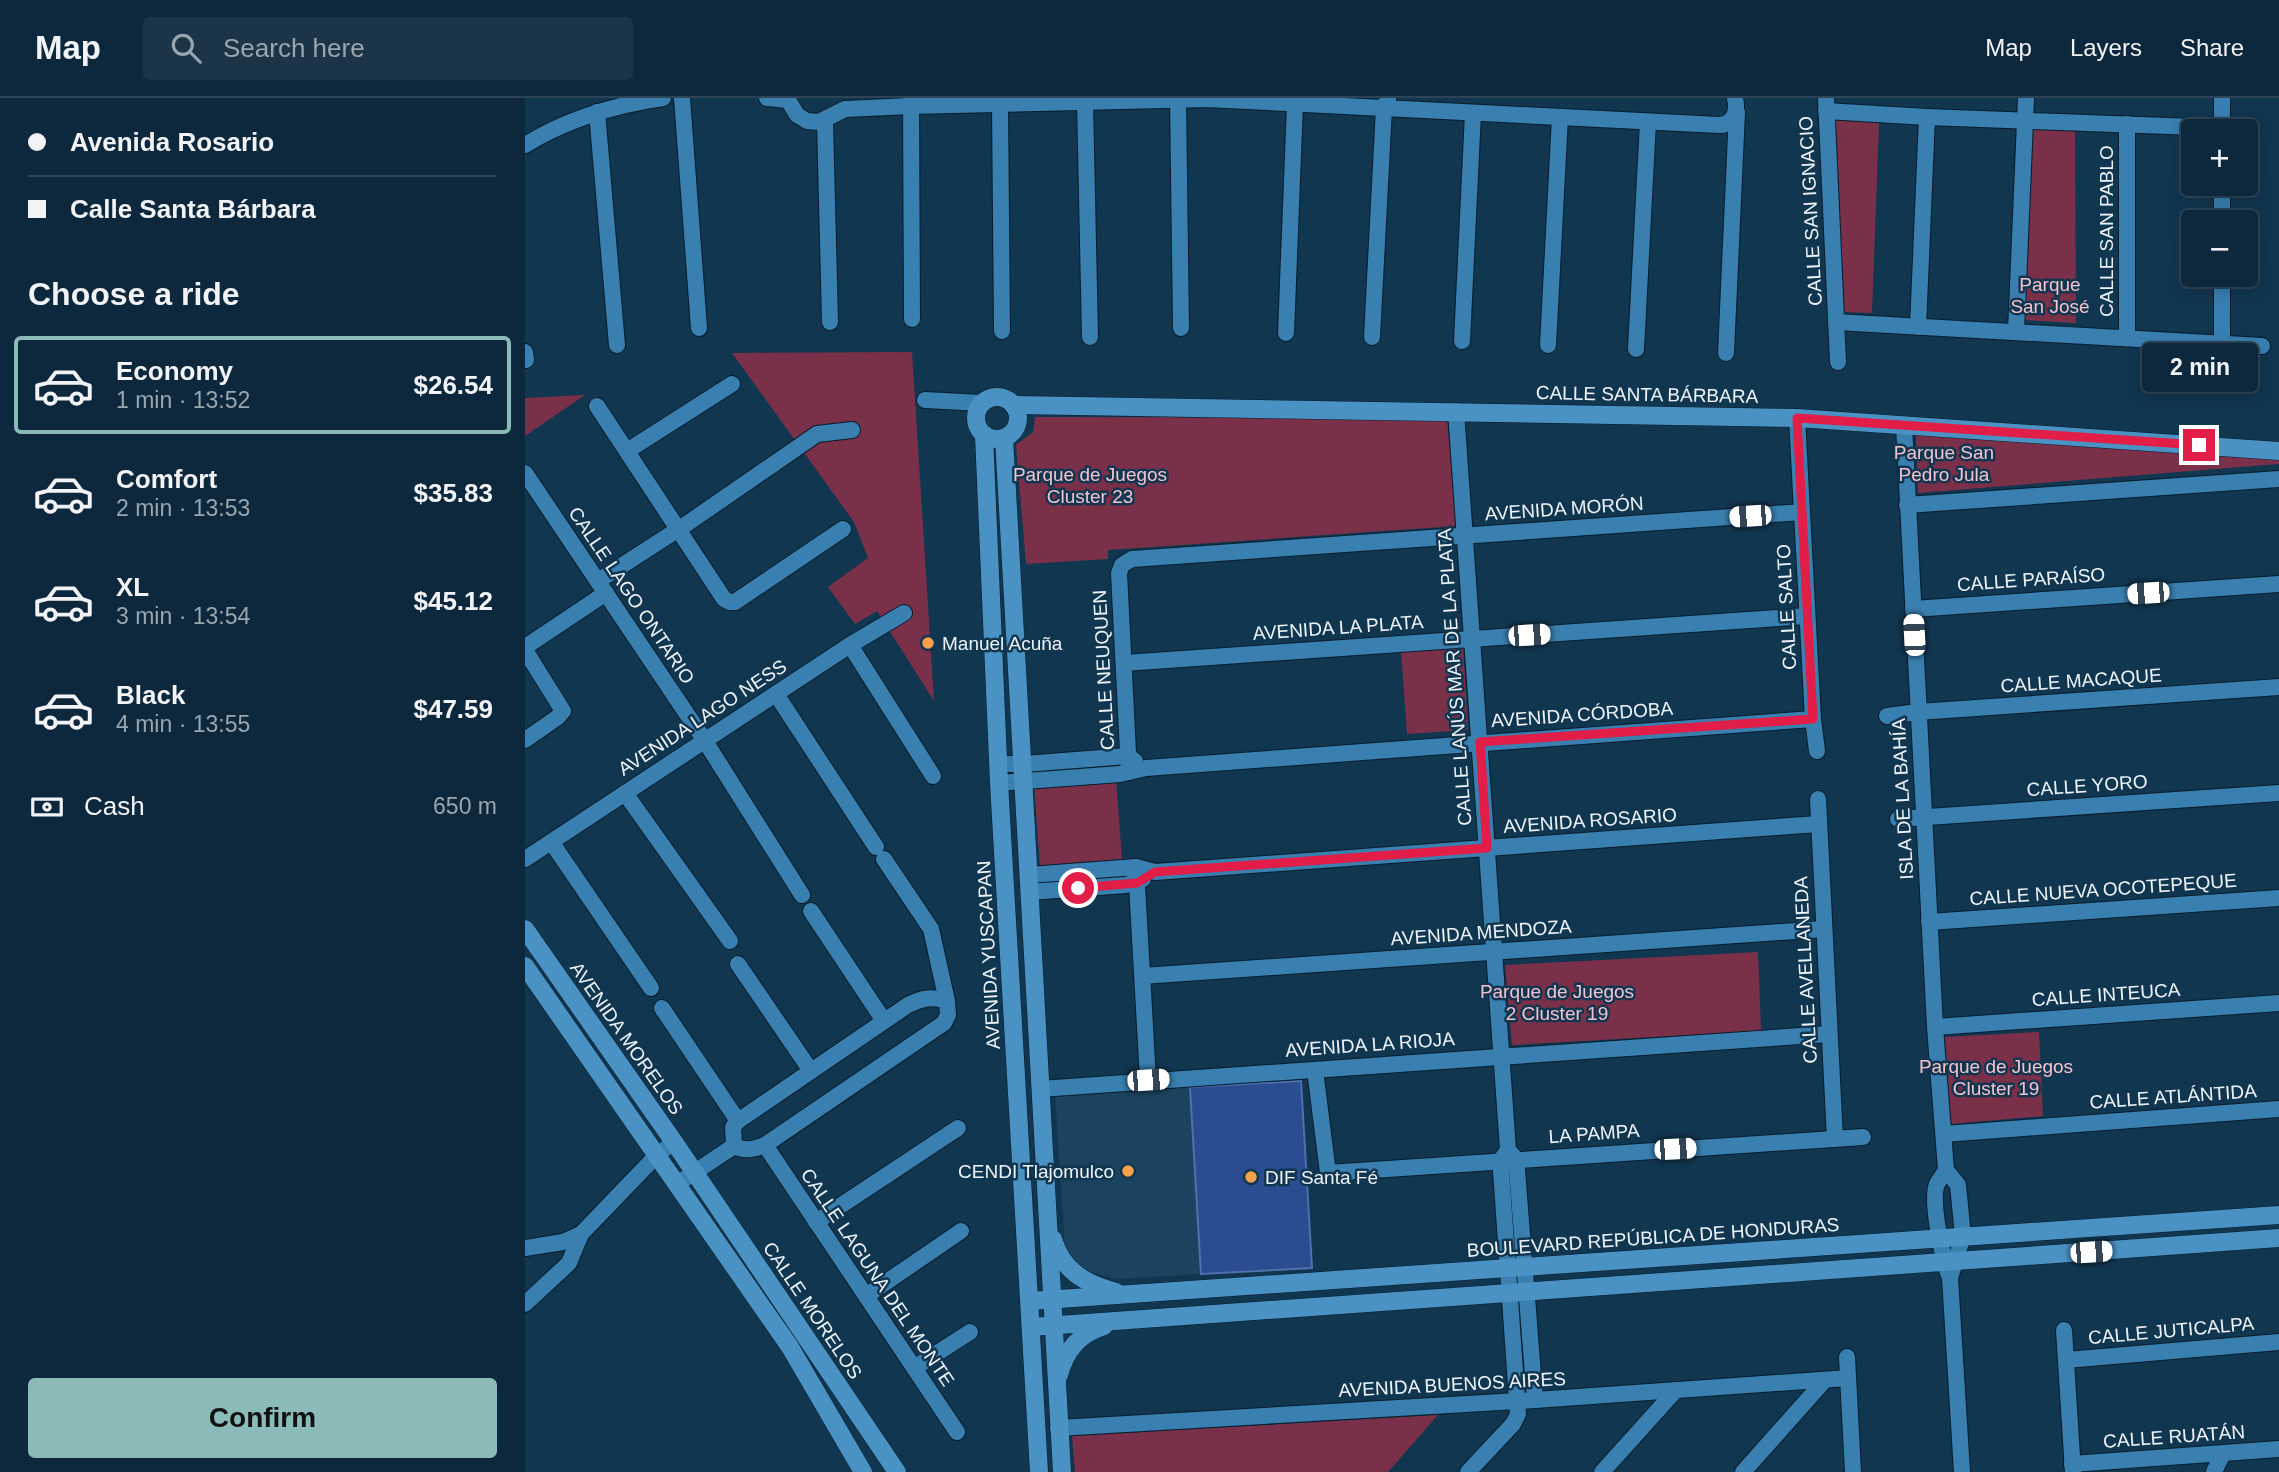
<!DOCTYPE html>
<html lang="en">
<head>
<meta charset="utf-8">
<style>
  body { margin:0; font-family:Arial,sans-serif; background:#1b3447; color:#f1f3f6; height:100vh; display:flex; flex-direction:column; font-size:26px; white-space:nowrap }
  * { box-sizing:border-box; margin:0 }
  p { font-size:23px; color:#9aa6af }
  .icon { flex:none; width:38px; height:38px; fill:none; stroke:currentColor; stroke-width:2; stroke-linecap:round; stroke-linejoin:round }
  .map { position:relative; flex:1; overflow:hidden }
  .panel { display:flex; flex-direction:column; background:#0d283c; width:525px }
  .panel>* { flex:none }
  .guide { display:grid; align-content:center; height:154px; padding:0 28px; background:#0d283c }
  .tools { position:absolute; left:1656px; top:21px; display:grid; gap:14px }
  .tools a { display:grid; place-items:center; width:77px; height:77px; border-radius:7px; background:#0d283c; box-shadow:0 4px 18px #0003,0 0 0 2px #2d4456; font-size:35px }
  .end { position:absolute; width:32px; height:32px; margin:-16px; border:9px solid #e11d48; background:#fff; box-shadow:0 0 0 4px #fff }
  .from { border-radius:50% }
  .bubble { position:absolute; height:49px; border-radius:7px; background:#0d283c; box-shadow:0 4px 18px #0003,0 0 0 2px #2d4456; font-size:23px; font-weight:700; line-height:49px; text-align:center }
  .car { position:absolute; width:21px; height:42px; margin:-21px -10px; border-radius:9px; box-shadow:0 0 5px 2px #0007; background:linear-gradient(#fff 24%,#345 0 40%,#fff 0 76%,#345 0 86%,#fff 0) }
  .guide b { display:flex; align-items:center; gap:24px; height:66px; font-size:26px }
  .guide b+b { border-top:2px solid #2d4456 }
  .guide i { width:18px; height:18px; background:#f1f3f6 }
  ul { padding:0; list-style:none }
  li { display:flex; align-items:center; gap:21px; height:98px; margin:0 14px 10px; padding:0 14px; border:4px solid transparent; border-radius:7px }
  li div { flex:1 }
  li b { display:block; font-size:26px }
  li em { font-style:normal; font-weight:700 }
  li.active { border-color:#8bbbb9 }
  li>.icon { width:63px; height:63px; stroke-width:1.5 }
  h2 { padding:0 28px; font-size:32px; line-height:84px }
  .pay { display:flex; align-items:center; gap:18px; height:77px; padding:0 28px; font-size:26px }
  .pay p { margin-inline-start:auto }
  .button { display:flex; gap:14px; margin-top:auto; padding:14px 28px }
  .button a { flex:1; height:80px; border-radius:7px; background:#8bbbb9; color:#111; font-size:28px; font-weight:700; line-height:80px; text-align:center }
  header { display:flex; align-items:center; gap:42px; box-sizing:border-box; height:98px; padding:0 35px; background:#0d283c; border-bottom:2px solid #2d4456 }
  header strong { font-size:33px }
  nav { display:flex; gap:38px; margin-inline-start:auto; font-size:24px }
  .search { width:490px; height:63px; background:#1b3447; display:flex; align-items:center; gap:18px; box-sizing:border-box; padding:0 24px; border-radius:7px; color:#9aa6af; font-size:26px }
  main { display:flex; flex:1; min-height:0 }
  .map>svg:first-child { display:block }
  .built { fill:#1b435f }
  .green { fill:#7b3049 }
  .building { fill:#2a4c90; stroke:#4f70ad; stroke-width:2 }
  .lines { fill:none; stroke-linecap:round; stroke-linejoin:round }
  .street-casing { stroke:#071d2c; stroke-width:18 }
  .secondary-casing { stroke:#071d2c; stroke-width:19 }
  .street { stroke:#397fb0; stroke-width:16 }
  .secondary { stroke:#4b92c4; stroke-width:18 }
  .route { stroke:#e11d48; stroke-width:9 }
  .poi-dot { fill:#f8a14b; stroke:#113650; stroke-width:2.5 }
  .labels { text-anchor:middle; stroke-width:5; stroke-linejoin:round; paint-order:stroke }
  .street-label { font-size:19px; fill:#edf3f9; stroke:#113650 }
  .park-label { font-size:19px; fill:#f4c2ce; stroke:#113650 }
  .poi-label { font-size:19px; fill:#edf3f9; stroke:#113650; text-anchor:start }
</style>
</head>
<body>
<header>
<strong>Map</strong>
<div class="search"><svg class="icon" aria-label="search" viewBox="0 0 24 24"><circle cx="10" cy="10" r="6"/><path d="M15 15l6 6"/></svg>Search here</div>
<nav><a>Map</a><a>Layers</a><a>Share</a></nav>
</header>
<main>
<section class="panel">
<div class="guide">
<b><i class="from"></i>Avenida Rosario</b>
<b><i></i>Calle Santa Bárbara</b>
</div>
<h2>Choose a ride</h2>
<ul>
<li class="active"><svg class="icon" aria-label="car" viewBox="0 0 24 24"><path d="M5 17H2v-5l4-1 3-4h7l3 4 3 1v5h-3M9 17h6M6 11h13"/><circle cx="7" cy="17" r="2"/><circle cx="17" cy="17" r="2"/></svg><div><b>Economy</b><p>1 min · 13:52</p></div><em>$26.54</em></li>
<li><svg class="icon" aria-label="car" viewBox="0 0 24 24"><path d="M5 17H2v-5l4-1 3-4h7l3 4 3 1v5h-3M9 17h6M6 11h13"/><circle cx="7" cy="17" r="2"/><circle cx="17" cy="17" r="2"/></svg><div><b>Comfort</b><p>2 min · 13:53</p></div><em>$35.83</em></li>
<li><svg class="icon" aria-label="car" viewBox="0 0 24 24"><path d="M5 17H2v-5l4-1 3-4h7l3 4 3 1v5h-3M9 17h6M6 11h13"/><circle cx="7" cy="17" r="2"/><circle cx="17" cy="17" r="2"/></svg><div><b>XL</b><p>3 min · 13:54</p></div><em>$45.12</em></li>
<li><svg class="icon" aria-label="car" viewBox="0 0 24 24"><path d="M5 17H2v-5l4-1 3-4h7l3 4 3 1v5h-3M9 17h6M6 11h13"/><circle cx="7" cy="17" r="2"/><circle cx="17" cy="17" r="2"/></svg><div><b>Black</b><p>4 min · 13:55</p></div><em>$47.59</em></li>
</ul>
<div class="pay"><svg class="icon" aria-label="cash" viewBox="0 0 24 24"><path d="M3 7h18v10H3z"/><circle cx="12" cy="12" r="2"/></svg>Cash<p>650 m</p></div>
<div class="button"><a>Confirm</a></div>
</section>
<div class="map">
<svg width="1754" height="1374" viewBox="0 0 1754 1374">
  <rect width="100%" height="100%" fill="#113650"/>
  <path class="built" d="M665,989L676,1176L592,1181L559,1172L540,1150L530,997Z"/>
  <g class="green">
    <path d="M1310,22L1354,24L1347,215L1319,214Z"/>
    <path d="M1507,31L1550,32L1551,225L1498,222Z"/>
    <path d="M387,254L409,603L352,513L330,526L303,489L343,460L329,424L207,255Z"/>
    <path d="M60,297L0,338V300Z"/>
    <path d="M510,319L922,320L931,428L583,452V461L501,466L491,347L508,334Z"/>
    <path d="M1391,336L1754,362V366L1393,395Z"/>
    <path d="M938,548L943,632L882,636L876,552Z"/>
    <path d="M591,682L597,761L515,768L509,688Z"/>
    <path d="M1233,854L1236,933L987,947L980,867Z"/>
    <path d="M1514,934L1518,1018L1426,1026L1420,939Z"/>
    <path d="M913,1317L863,1374H550L547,1338Z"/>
  </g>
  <path class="building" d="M776,983L787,1170L676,1176L665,989Z"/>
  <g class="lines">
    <g class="street-casing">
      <g id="street">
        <path d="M157,0L174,230"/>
        <path d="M242,0L263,2"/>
        <path d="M262,0L272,17L282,23L294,24L320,11L386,8L681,1L1194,27C1209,27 1213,13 1210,0"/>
        <path d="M386,0L387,221"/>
        <path d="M653,0L656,230"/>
        <path d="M1301,0L1313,264"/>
        <path d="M560,3L565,239"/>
        <path d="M475,5L477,233"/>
        <path d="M1301,13L1402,19L1697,30"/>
        <path d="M72,14L92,247"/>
        <path d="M300,23L305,224"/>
        <path d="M1697,33V0"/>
        <path d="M0,47C42,21 89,7 138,0"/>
        <path d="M1697,124V86"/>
        <path d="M1311,224L1737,248"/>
        <path d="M1393,229L1402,19"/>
        <path d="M1491,234L1501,0"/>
        <path d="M761,235L770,6"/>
        <path d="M847,239L859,10L863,1"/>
        <path d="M1602,240V26"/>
        <path d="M937,243L948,15"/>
        <path d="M1697,245V177"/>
        <path d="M1023,247L1035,19"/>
        <path d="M1111,251L1123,24"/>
        <path d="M0,254L1,262"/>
        <path d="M1201,255L1212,14"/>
        <path d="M400,302L457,305"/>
        <path d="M72,308L199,501L205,504H210L318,431"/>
        <path d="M931,313L983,1052L991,1061L992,1072L1010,1302"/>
        <path d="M1272,320L1288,621L1292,653"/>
        <path d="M1379,327L1410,929L1421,1072L1433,1087L1438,1138L1425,1180"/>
        <path d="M102,353L207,286"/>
        <path d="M0,375L180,643L277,797"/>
        <path d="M1382,407L1754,381"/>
        <path d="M73,483L163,425L292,336L327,332"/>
        <path d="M1388,511L1754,486"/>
        <path d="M325,547L408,678"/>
        <path d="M0,549L81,495"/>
        <path d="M0,552L38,613L33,619L0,642"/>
        <path d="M599,565L1282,518"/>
        <path d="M251,596L351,749"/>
        <path d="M1362,618L1393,614L1754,589"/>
        <path d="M474,666H499L603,658L610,663"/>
        <path d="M604,674L594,475L597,467L607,461L1277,414"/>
        <path d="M474,685L595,676L621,670L1288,621"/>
        <path d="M100,695L205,843"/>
        <path d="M1293,701L1310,1041"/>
        <path d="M1373,721L1754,695"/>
        <path d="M27,745L126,890"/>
        <path d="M0,761L325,547L379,515"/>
        <path d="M611,769L623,982"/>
        <path d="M504,777L611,769L630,774L1293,726"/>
        <path d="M504,794L601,787L618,781"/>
        <path d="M286,813L359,923"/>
        <path d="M1404,824L1754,800"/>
        <path d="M213,866L286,973"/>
        <path d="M617,878L1299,831"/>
        <path d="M137,910L213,1023"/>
        <path d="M1410,929L1754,905"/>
        <path d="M790,972L803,1075L1338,1039"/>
        <path d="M515,991L1304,936"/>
        <path d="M1419,1036L1754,1011"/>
        <path d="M240,1047L432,1334"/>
        <path d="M209,1048C221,1053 228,1052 240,1047L419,925L423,917L422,903L406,831L359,761"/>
        <path d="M209,1048L208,1029L213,1023L383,907C398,900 406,898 422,903"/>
        <path d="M1421,1072C1418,1077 1414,1082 1412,1086C1405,1102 1418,1163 1425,1180L1437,1374"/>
        <path d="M152,1086L209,1048"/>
        <path d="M291,1124L433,1030"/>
        <path d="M0,1150L38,1144L56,1136"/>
        <path d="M341,1198L436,1133"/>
        <path d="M0,1206L44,1165L56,1136L132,1057L149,1044"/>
        <path d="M1539,1232L1548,1374"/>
        <path d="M1322,1259L1328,1374"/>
        <path d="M1541,1262L1754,1244"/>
        <path d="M389,1270L445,1234"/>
        <path d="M533,1330L1010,1302L1323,1280"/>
        <path d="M1547,1366L1754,1351"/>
        <path d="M943,1374L988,1326L993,1316L976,1073V1062L981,1055"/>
        <path d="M1077,1374L1151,1292"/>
        <path d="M1218,1374L1300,1282"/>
        <path d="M1689,1374L1698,1355"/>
      </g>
    </g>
    <g class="secondary-casing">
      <g id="secondary">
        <circle cx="472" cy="320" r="21"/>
        <path d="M488,307L1272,320L1754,353"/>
        <path d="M459,337L474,685L514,1374"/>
        <path d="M479,340L537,1374"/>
        <path d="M0,831L149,1044L372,1374"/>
        <path d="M0,868L265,1249L338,1374"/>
        <path d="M528,1141C537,1173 561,1186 591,1194"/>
        <path d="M505,1203L1754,1117"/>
        <path d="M506,1229L1754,1140"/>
        <path d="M534,1277C540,1253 555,1235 579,1228"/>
      </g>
    </g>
    <use href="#street" class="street"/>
    <use href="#secondary" class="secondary"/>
  </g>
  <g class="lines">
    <path class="route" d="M553,790L612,785L630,774L962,750L955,644L1288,621L1272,320L1674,347"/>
  </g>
  <g class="poi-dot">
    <circle cx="403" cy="545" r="7"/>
    <circle cx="603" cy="1073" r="7"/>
    <circle cx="726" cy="1079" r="7"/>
  </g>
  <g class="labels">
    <g class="street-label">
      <text transform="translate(1285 113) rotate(-93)" y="7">CALLE SAN IGNACIO</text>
      <text transform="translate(1581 133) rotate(-90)" y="7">CALLE SAN PABLO</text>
      <text transform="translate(1122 296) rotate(1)" y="7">CALLE SANTA BÁRBARA</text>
      <text transform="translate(1039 410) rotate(-4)" y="7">AVENIDA MORÓN</text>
      <text transform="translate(1506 481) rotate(-4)" y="7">CALLE PARAÍSO</text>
      <text transform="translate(107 497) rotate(56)" y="7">CALLE LAGO ONTARIO</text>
      <text transform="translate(1261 509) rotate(-93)" y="7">CALLE SALTO</text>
      <text transform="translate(813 529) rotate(-4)" y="7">AVENIDA LA PLATA</text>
      <text transform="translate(578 572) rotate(-93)" y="7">CALLE NEUQUEN</text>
      <text transform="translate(929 579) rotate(-94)" y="7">CALLE LANÚS MAR DE LA PLATA</text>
      <text transform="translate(1556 582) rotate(-4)" y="7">CALLE MACAQUE</text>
      <text transform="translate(1057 616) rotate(-4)" y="7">AVENIDA CÓRDOBA</text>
      <text transform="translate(177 619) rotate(-33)" y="7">AVENIDA LAGO NESS</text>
      <text transform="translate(1562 687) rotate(-4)" y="7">CALLE YORO</text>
      <text transform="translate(1377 701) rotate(-93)" y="7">ISLA DE LA BAHÍA</text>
      <text transform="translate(1065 722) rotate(-4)" y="7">AVENIDA ROSARIO</text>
      <text transform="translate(1578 791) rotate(-4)" y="7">CALLE NUEVA OCOTEPEQUE</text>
      <text transform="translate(956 834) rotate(-4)" y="7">AVENIDA MENDOZA</text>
      <text transform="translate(463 857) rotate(-93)" y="7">AVENIDA YUSCAPAN</text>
      <text transform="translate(1280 872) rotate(-93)" y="7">CALLE AVELLANEDA</text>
      <text transform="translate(1581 896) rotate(-4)" y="7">CALLE INTEUCA</text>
      <text transform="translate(102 940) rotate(55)" y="7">AVENIDA MORELOS</text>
      <text transform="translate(845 946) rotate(-4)" y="7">AVENIDA LA RIOJA</text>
      <text transform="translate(1648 998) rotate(-4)" y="7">CALLE ATLÁNTIDA</text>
      <text transform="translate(1069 1035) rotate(-4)" y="7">LA PAMPA</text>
      <text transform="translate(1128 1139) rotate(-4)" y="7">BOULEVARD REPÚBLICA DE HONDURAS</text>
      <text transform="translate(353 1179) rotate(56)" y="7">CALLE LAGUNA DEL MONTE</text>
      <text transform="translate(288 1212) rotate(56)" y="7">CALLE MORELOS</text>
      <text transform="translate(1646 1232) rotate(-5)" y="7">CALLE JUTICALPA</text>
      <text transform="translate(927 1286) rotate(-3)" y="7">AVENIDA BUENOS AIRES</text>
      <text transform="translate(1649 1338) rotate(-4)" y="7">CALLE RUATÁN</text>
    </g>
    <g class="park-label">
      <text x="1525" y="193">Parque<tspan x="1525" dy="22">San José</tspan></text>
      <text x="1419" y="361">Parque San<tspan x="1419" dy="22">Pedro Jula</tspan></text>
      <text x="565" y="383">Parque de Juegos<tspan x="565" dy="22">Cluster 23</tspan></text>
      <text x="1032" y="900">Parque de Juegos<tspan x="1032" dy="22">2 Cluster 19</tspan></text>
      <text x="1471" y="975">Parque de Juegos<tspan x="1471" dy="22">Cluster 19</tspan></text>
    </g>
    <g class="poi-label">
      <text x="417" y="552">Manuel Acuña</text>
      <text x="589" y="1080" text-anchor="end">CENDI Tlajomulco</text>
      <text x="740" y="1086">DIF Santa Fé</text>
    </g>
  </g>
</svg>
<div class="tools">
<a>+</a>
<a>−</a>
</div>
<i class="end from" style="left:553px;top:790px"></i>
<i class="end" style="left:1674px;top:347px"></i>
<div class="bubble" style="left:1617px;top:245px;width:116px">2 min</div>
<i class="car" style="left:1225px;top:418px;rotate:266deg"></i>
<i class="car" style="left:1623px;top:495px;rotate:266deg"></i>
<i class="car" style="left:1004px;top:537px;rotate:86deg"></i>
<i class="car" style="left:1389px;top:537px;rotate:357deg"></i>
<i class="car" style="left:623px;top:982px;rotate:86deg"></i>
<i class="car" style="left:1150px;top:1051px;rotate:87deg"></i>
<i class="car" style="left:1566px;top:1154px;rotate:86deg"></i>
</div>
</main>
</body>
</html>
